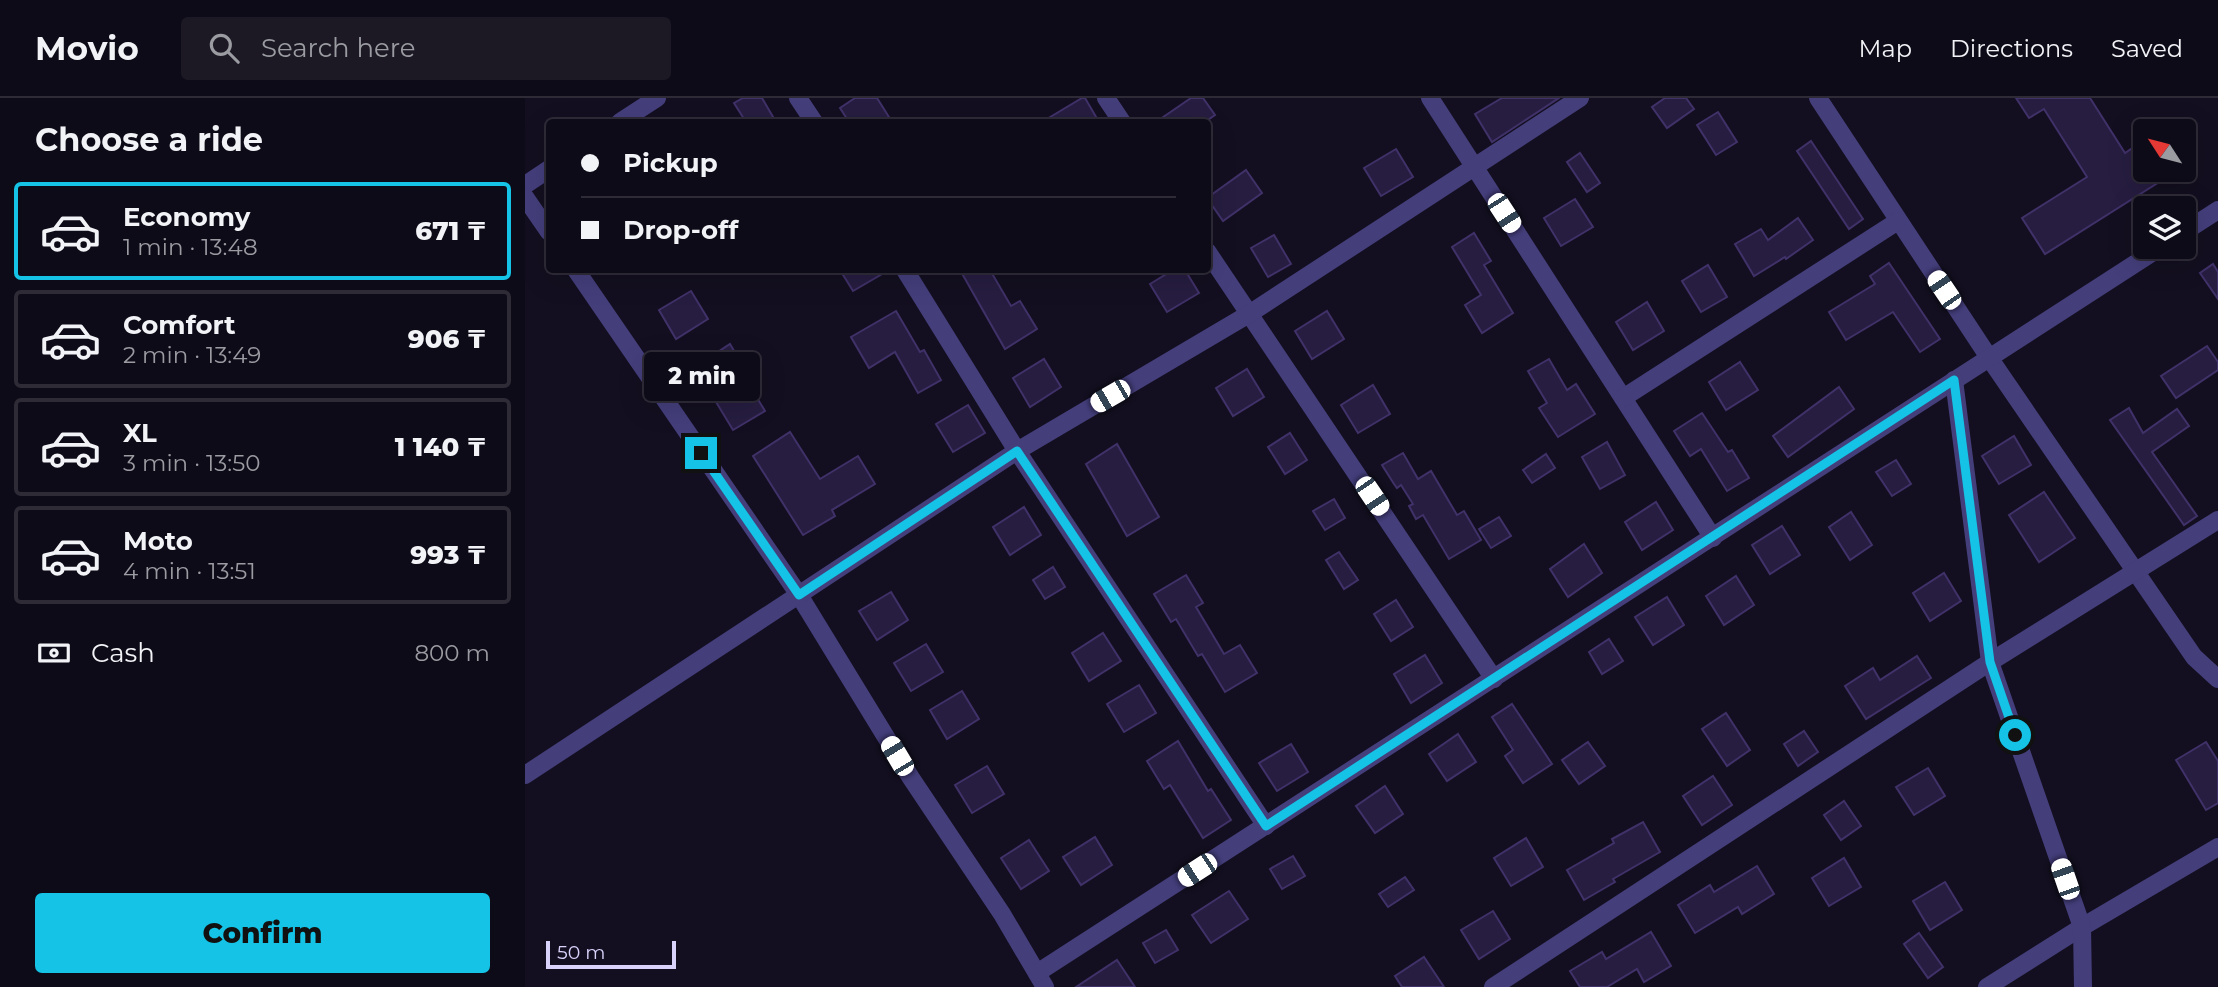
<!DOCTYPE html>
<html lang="en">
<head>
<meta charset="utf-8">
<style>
  body { margin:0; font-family:Montserrat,sans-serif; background:#1c1925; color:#f1f3f6; height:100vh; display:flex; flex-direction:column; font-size:26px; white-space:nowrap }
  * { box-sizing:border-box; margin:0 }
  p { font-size:23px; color:#9b9ba2 }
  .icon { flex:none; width:38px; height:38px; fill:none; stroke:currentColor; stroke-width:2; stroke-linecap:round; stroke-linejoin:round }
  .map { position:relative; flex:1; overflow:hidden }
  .side { display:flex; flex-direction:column; background:#0e0b18; width:525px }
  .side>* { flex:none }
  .guide { position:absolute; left:21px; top:21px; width:665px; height:154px; border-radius:7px; box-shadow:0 7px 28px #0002,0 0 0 2px #2e2b37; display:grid; align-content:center; height:154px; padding:0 35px; background:#0e0b18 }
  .needle { width:46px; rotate:306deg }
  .buttons { position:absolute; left:1608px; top:21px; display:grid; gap:14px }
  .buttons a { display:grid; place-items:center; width:63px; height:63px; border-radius:7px; background:#0e0b18; box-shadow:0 7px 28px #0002,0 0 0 2px #2e2b37; font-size:35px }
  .scale { position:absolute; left:21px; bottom:18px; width:130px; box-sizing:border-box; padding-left:7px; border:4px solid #d9d2fb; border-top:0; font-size:19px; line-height:24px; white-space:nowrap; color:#d9d2fb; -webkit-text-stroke:5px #130f20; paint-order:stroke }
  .end { position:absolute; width:32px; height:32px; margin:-16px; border:9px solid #14c3e5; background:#111; box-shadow:0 0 0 4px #111 }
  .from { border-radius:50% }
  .bubble { position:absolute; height:49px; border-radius:7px; background:#0e0b18; box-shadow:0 7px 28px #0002,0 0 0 2px #2e2b37; font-size:23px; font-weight:800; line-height:49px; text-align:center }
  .car { position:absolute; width:21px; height:42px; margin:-21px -10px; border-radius:9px; box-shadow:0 0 5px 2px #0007; background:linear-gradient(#fff 24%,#345 0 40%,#fff 0 76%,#345 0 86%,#fff 0) }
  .guide b { display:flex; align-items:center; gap:24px; height:66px; font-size:26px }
  .guide b+b { border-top:2px solid #2e2b37 }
  .guide i { width:18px; height:18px; background:#f1f3f6 }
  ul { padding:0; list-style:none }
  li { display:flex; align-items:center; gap:21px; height:98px; margin:0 14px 10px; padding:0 21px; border:4px solid #2e2b37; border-radius:7px }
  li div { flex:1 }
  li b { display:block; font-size:26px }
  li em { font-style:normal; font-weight:800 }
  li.active { border-color:#14c3e5 }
  li>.icon { width:63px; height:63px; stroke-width:1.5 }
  h2 { padding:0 35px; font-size:32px; line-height:84px }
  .pay { display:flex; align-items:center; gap:18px; height:77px; padding:0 35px; font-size:26px }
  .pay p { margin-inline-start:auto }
  .primary-button { display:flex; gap:14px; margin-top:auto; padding:14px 35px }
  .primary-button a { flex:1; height:80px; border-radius:7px; background:#14c3e5; color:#111; font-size:28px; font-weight:800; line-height:80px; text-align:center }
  header { display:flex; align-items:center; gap:42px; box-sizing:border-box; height:98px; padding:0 35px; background:#0e0b18; border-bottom:2px solid #2e2b37 }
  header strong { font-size:33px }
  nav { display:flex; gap:38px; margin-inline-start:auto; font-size:24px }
  .search { width:490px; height:63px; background:#1c1925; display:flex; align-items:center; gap:18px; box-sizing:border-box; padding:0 24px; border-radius:7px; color:#9b9ba2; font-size:26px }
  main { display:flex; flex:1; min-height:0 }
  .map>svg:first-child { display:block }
  .building { fill:#261d40; stroke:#403169; stroke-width:2 }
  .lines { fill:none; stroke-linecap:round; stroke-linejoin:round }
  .minor { stroke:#443e7b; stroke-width:18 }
  .route { stroke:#14c3e5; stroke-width:9 }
</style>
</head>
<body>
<header>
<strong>Movio</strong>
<div class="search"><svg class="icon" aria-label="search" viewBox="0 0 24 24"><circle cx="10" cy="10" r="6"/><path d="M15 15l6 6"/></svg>Search here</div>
<nav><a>Map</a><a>Directions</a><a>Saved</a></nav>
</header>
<main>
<section class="side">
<h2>Choose a ride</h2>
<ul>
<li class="active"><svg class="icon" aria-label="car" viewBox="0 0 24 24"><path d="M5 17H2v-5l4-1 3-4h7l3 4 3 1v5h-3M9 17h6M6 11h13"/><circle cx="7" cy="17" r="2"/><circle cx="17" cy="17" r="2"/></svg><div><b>Economy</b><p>1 min · 13:48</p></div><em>671 ₸</em></li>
<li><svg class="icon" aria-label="car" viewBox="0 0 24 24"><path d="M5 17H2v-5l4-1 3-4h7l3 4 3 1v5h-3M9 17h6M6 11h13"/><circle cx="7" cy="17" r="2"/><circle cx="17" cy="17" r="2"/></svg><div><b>Comfort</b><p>2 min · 13:49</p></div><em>906 ₸</em></li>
<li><svg class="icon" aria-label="car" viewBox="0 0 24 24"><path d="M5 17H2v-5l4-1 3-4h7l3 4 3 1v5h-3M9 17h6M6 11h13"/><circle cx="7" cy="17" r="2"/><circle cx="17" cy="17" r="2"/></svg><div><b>XL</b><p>3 min · 13:50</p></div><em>1 140 ₸</em></li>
<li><svg class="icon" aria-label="car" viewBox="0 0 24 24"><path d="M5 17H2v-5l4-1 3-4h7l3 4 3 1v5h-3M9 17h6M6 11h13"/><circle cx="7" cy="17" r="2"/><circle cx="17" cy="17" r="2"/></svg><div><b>Moto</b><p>4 min · 13:51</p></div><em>993 ₸</em></li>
</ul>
<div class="pay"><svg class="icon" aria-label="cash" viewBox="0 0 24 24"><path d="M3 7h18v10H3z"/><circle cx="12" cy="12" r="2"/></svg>Cash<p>800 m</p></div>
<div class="primary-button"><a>Confirm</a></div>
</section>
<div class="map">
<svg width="1693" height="889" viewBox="0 0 1693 889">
  <rect width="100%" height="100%" fill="#130f20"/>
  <g class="building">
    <path d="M218,0H237L251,24H221L209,5Z"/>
    <path d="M330,0H352L364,19L354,24H324L315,10Z"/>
    <path d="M557,0H560L574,24H517Z"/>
    <path d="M666,0H678L690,17L680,24H631Z"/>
    <path d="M977,0H1034L967,44L950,16Z"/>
    <path d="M1140,0H1161L1169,11L1142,30L1127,9Z"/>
    <path d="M1491,0H1565L1600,55L1609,49L1620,67V72H1633L1639,81L1520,156L1497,120L1562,79L1519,11L1504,20Z"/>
    <path d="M1193,14L1212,44L1191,57L1172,27Z"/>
    <path d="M1286,43L1338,121L1324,131L1272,53Z"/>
    <path d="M871,51L888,79L856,98L839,70Z"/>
    <path d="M1055,55L1075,85L1062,94L1042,64Z"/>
    <path d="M721,72L737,95L698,123L682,100Z"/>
    <path d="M1050,101L1068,129L1036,148L1019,120Z"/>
    <path d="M1273,120L1288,142L1261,161L1260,159L1229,178L1210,146L1236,131L1243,142Z"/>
    <path d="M949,135L966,163L959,167L988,215L957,235L940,207L956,197L927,149Z"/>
    <path d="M749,137L766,166L743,179L726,150Z"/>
    <path d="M1364,165L1415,241L1395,254L1368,214L1321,242L1304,214L1350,186L1345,178Z"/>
    <path d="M1688,166L1693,174V201L1675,175Z"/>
    <path d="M1183,167L1202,199L1176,214L1157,183Z"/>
    <path d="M315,172H364L328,193Z"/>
    <path d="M435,172H465L486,208L495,203L512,231L480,251Z"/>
    <path d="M648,172H660L674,195L642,214L625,186Z"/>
    <path d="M166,193L183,221L151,241L134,212Z"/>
    <path d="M1122,204L1139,233L1108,252L1091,224Z"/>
    <path d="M371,213L395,254L399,252L416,282L393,295L370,254L344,270L326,239Z"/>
    <path d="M802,213L819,241L787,261L770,233Z"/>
    <path d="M205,246L221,273L217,275L240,313L208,332L191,304L195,302L173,267Z"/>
    <path d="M1682,248L1693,264V272L1651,300L1636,278Z"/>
    <path d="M519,261L536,289L505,309L488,280Z"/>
    <path d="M1024,261L1042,292L1051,286L1070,316L1033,339L1014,310L1022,305L1003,273Z"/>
    <path d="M1215,264L1233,292L1201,312L1184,284Z"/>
    <path d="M722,271L739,299L708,318L691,290Z"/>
    <path d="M848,287L865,316L833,335L816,307Z"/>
    <path d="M1314,289L1329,311L1263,359L1248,338Z"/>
    <path d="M443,307L460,335L428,354L411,326Z"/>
    <path d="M1604,310L1618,335L1652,311L1664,328L1627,354L1672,418L1659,427L1585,322Z"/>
    <path d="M1177,315L1203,354L1207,352L1224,380L1202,393L1176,351L1165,358L1149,333Z"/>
    <path d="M265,334L295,381L333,358L350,386L307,412L310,418L278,437L228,358Z"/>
    <path d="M765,335L782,362L760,376L743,349Z"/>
    <path d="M1489,338L1506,367L1474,386L1457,358Z"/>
    <path d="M1082,344L1100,377L1075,391L1057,359Z"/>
    <path d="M592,346L634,419L602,438L561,366Z"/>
    <path d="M878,355L893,381L906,373L932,417L939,413L956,442L924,461L898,417L891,421L884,408L888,406L876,387L872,390L869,386L857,367Z"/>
    <path d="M1021,356L1030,370L1007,385L998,372Z"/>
    <path d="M1371,362L1386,386L1367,398L1351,374Z"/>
    <path d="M1519,394L1550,440L1514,464L1484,417Z"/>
    <path d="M809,401L820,420L800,432L788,413Z"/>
    <path d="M1131,404L1148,432L1117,452L1100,424Z"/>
    <path d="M499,409L516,437L485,457L468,429Z"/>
    <path d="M1326,414L1347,447L1325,462L1304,429Z"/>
    <path d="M974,419L986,438L966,450L954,431Z"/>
    <path d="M1257,428L1275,457L1245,476L1227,447Z"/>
    <path d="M1059,446L1077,475L1043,499L1025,471Z"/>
    <path d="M814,454L833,482L819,491L801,462Z"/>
    <path d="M528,469L540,489L520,501L508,482Z"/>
    <path d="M1419,475L1436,503L1405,523L1388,495Z"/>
    <path d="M661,477L678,505L671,509L699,556L715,547L732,575L700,594L677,556L673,558L651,521L646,524L629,496Z"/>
    <path d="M1211,478L1229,507L1199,527L1181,498Z"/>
    <path d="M366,494L383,522L352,542L334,513Z"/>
    <path d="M1142,499L1159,527L1128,547L1110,519Z"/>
    <path d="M871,502L888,529L866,543L849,516Z"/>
    <path d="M578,535L596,563L564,583L547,555Z"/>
    <path d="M1084,541L1098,563L1077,576L1064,554Z"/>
    <path d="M401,546L418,574L386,593L369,565Z"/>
    <path d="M900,557L917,585L886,605L869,576Z"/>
    <path d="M1392,558L1406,580L1341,621L1320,588L1348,570L1355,582Z"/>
    <path d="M614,587L631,615L599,634L582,606Z"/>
    <path d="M437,593L454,621L422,641L405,612Z"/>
    <path d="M987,606L1027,666L998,685L980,658L988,652L967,619Z"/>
    <path d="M1201,615L1225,652L1202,668L1177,631Z"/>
    <path d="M1279,633L1293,654L1273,668L1259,646Z"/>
    <path d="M933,636L951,664L922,683L904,656Z"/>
    <path d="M653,643L683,693L686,691L706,722L678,740L645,687L639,691L622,663Z"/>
    <path d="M1063,644L1080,668L1054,686L1037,662Z"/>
    <path d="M1681,644L1693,663V705L1681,712L1651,662Z"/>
    <path d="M766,646L783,674L752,693L734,665Z"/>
    <path d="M462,668L479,696L447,715L430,687Z"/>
    <path d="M1403,670L1420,698L1389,717L1371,689Z"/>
    <path d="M1188,678L1207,707L1177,727L1158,698Z"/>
    <path d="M860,688L878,716L850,735L831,708Z"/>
    <path d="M1319,703L1336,728L1316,742L1299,717Z"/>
    <path d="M1118,724L1135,754L1088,781L1090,784L1059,802L1042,772L1089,745L1087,741Z"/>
    <path d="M570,739L587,767L556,787L538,759Z"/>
    <path d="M1001,740L1018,769L986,788L969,760Z"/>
    <path d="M504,742L524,773L496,791L476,760Z"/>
    <path d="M768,758L780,778L757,791L745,771Z"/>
    <path d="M1319,760L1336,789L1304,808L1287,780Z"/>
    <path d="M1232,768L1249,796L1217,816L1213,809L1170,835L1153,807L1185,787L1189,794Z"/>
    <path d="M880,779L889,792L863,809L854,796Z"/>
    <path d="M1420,784L1437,812L1405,832L1388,803Z"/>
    <path d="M704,793L723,821L686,845L667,817Z"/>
    <path d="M968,813L985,841L954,861L936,832Z"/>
    <path d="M641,832L653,852L630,865L618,845Z"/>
    <path d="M1126,834L1146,868L1119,884L1112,871L1082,889H1055L1045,873L1077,854L1081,861Z"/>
    <path d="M1394,835L1418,869L1403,880L1379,846Z"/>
    <path d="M899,859L919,889H877L870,878Z"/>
    <path d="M592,862L610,889H551Z"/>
  </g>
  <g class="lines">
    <g class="minor">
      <path d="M273,0L289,24"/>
      <path d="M581,0L597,24"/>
      <path d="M905,0L1188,440"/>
      <path d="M1293,0L1465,261L1669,559L1693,581"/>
      <path d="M95,24L132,0"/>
      <path d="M0,87L24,71"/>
      <path d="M0,99L24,134"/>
      <path d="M1659,134L1693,112"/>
      <path d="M682,153L969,581"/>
      <path d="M51,172L274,497L386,680L477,816L520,889"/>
      <path d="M380,172L492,353L741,728"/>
      <path d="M1098,300L1373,123"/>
      <path d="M0,677L492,353L724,216L1055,0"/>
      <path d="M512,875L1636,149"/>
      <path d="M968,889L1465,564L1429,282"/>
      <path d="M1462,889L1557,829L1693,749"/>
      <path d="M1558,889L1557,829L1465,564L1693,422"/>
    </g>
  </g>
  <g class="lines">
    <path class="route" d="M176,355L274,497L492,353L741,728L1429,282L1465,564L1490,637"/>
  </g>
</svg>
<div class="buttons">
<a><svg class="needle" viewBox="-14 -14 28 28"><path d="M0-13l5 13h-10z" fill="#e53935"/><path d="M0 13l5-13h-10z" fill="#9b9ba2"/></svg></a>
<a><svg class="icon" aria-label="layers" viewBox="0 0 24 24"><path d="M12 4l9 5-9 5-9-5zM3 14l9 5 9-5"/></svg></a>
</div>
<div class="scale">50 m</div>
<i class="end from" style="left:1490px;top:637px"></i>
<i class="end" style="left:176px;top:355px"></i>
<div class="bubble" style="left:119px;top:254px;width:116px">2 min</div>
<i class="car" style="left:979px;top:115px;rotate:147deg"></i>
<i class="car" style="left:1419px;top:192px;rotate:326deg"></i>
<i class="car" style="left:585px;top:298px;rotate:240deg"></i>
<i class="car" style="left:847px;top:398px;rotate:146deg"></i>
<i class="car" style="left:372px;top:658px;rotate:329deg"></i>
<i class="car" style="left:672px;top:772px;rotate:237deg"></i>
<i class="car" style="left:1540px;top:781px;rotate:341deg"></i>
<div class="guide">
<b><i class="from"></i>Pickup</b>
<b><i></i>Drop-off</b>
</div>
</div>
</main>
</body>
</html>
